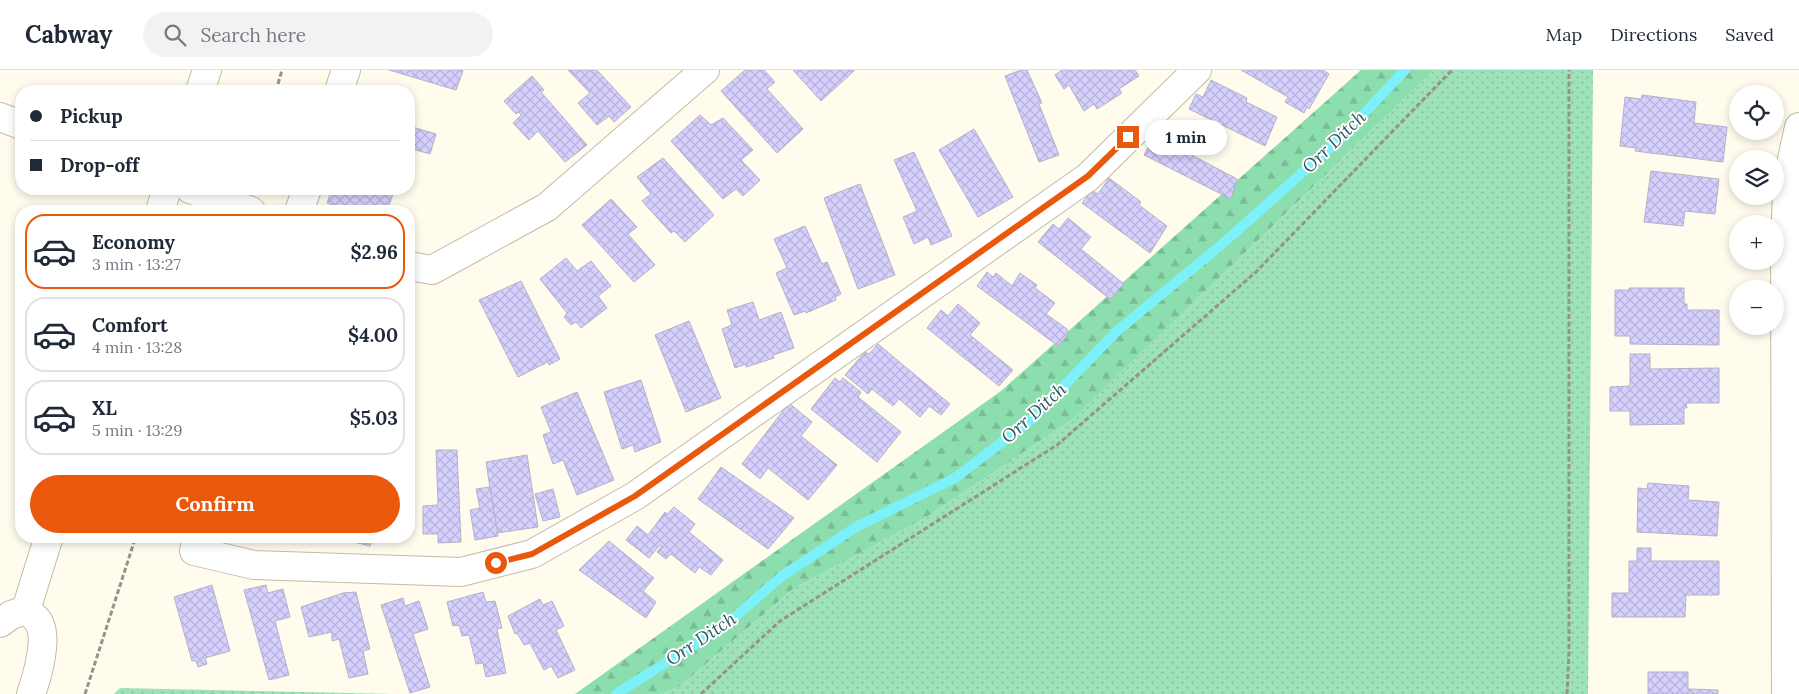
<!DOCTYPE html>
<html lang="en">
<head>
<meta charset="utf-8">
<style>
  body { margin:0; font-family:Lora,serif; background:#f2f2f3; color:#1f2937; height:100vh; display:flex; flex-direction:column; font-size:19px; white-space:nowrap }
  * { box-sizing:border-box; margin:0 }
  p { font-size:16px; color:#747a83 }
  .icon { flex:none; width:28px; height:28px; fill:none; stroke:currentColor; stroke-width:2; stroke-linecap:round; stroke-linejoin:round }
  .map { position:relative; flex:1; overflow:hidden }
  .details { position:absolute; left:15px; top:135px; width:400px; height:338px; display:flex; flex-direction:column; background:#fff; border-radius:20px; box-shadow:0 2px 8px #0003 }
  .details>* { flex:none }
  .hud { position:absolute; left:15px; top:15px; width:400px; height:110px; border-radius:20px; box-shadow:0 2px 8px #0003; display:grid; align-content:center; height:110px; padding:0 15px; background:#fff }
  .buttons { position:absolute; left:1729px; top:15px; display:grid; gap:10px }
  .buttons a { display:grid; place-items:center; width:55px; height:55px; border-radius:50%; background:#fff; box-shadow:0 2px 8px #0003; font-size:25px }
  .end { position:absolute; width:22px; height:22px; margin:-11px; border:6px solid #ea580c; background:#fff; box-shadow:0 0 0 2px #fff }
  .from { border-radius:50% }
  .bubble { position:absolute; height:35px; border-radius:18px; background:#fff; box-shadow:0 2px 8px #0003; font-size:16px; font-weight:800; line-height:35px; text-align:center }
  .hud b { display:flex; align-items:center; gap:18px; height:48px; font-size:19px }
  .hud b+b { border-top:1px solid #e0e1e3 }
  .hud i { width:12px; height:12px; background:#1f2937 }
  ul { padding:9px 0 0; list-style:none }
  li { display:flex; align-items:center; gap:15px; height:75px; margin:0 10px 8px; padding:0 5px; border:2px solid #e0e1e3; border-radius:20px }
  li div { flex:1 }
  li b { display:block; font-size:19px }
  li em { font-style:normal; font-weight:800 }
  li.current { border-color:#ea580c }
  li>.icon { width:45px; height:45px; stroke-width:1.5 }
  .action { display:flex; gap:10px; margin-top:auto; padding:10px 15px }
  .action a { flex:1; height:58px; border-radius:30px; background:#ea580c; color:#fff; font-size:20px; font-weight:800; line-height:58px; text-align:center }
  header { display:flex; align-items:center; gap:30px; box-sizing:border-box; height:70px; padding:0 25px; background:#fff; border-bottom:1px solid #e0e1e3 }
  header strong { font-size:24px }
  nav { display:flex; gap:28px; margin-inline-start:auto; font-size:18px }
  .search { width:350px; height:45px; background:#f2f2f3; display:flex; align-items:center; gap:12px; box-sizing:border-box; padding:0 18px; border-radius:28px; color:#747a83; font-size:19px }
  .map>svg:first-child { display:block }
  .grass { fill:url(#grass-dots) }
  .forest { fill:url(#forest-firs) }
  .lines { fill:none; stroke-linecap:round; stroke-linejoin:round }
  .stream { stroke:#7df1fa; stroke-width:10 }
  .building { fill:url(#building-cross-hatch); stroke:#b5b2c8 }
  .minor-casing { stroke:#c2bca6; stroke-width:30 }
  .major-casing { stroke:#c2bca6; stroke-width:30 }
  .path { stroke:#969387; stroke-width:3; stroke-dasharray:5 2.5; stroke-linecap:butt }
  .minor { stroke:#fff; stroke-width:28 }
  .major { stroke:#fff; stroke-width:28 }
  .route { stroke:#ea580c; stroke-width:6 }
  .labels { text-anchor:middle; stroke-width:4; stroke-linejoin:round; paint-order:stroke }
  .water-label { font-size:18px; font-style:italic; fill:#275a5e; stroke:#fff }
</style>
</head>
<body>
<header>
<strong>Cabway</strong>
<div class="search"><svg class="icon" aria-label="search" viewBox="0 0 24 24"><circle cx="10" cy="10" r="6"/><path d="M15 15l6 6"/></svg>Search here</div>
<nav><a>Map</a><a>Directions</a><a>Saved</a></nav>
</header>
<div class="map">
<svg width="1799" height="624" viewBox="0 0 1799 624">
  <defs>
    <pattern id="grass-dots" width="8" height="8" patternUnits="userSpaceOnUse" patternTransform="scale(1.25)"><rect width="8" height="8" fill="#9de2b8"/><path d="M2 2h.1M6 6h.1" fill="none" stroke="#86c19d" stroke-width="1.8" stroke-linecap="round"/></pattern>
    <pattern id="forest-firs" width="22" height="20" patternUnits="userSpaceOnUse" patternTransform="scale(1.25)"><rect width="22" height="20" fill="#8ddeae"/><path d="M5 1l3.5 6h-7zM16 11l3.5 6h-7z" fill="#79bd94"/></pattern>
    <pattern id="building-cross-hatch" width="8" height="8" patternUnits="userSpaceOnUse" patternTransform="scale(1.25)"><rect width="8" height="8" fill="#d6d0fe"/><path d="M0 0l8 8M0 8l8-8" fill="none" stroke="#b7b2d8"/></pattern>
  </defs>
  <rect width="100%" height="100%" fill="#fffbed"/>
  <g class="grass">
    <path d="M1434,0H1593L1588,624H660L679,617L793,519L925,448L1072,350Z"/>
    <path d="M120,618L395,624H114Z"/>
  </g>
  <path class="forest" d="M1361,0H1434L1072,350L925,448L793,519L679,617L660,624H575L1001,321Z"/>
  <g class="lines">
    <path class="stream" d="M616,624L727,554L782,506L856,457L955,408L1031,350L1116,262L1227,170L1341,68L1405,0"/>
  </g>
  <g class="building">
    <path d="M389,0H460L463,1L456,20Z"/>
    <path d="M568,0H597L631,37L614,52L609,46L597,55L578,33L590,23Z"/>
    <path d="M745,0H764L775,12L767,19L803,59L777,83L721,21Z"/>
    <path d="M793,0H853L854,1L821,31Z"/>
    <path d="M1021,0H1027L1042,33L1039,34L1059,85L1039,92L1005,6Z"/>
    <path d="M1062,0H1135L1139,6L1119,19L1122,23L1097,39L1094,34L1084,41L1069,15L1064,19L1055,5Z"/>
    <path d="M1241,0H1323L1329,4L1309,39L1307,37L1304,43L1285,32L1288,27Z"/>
    <path d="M532,6L544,20L541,22L587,75L565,92L538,61L529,70L513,53L521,45L519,42L516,44L504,31Z"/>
    <path d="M1211,10L1247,28L1246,32L1277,47L1265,76L1189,39L1196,24L1203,27Z"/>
    <path d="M1642,25L1696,32L1694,53L1727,57L1723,92L1635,81L1636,78L1620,76L1625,27L1641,29Z"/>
    <path d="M700,45L711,55L723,48L753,80L741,90L760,110L743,126L736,119L723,129L671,71Z"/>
    <path d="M409,56L436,64L430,84L409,78Z"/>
    <path d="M1170,56L1195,70L1188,83L1237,109L1231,129L1144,85L1155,65L1162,69Z"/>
    <path d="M974,59L1013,127L978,147L939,80Z"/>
    <path d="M914,82L952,166L931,175L928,167L914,174L903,147L917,141L894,90Z"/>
    <path d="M663,88L714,145L685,172L674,161L671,163L642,131L651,124L637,107Z"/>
    <path d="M1651,101L1719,109L1715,144L1685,141L1683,156L1644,152Z"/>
    <path d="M1109,108L1141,132L1139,135L1167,156L1150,183L1082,133L1092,120L1098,124Z"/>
    <path d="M860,114L895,205L858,219L824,128Z"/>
    <path d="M332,119H387L394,121L387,141H351L327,133Z"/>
    <path d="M611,129L637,157L628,164L655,195L634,212L582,155Z"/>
    <path d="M1068,148L1091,167L1081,179L1124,214L1110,229L1038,172L1053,154L1059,159Z"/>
    <path d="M805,156L822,194L827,192L841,224L835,227L836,230L806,243L805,241L794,245L776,203L787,198L774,169Z"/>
    <path d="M566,188L577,201L591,191L611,216L598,226L607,238L581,258L576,252L571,255L564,247L567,243L540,209Z"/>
    <path d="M987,202L993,207L996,203L1012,216L1020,203L1037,215L1035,218L1055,233L1046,244L1067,259L1068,265L1058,276L977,216Z"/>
    <path d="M521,211L560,289L549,295L546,289V293L518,307L479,230Z"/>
    <path d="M1629,218H1684V234H1687V240H1719V275L1630,274V266H1615V220H1629Z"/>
    <path d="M753,232L759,250L781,242L794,278L773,285L774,288L746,297V294L735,298L722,259L732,255L727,240Z"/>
    <path d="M958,234L980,253L970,265L1013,300L999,316L927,258L941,240L948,246Z"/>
    <path d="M689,251L721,328L686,342L655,265Z"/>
    <path d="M878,274L950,334L941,345L929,336L920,347L899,329L893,336L872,319L868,324L845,305L865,282L869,284Z"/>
    <path d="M1630,284H1650V299L1719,298V333H1686L1687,338H1684V354L1630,355V341H1610V317L1630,316Z"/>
    <path d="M835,308L840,312L843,308L861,322L858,327L901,362L877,392L811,339Z"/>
    <path d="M641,310L661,372L635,382L633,375L622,379L604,322Z"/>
    <path d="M577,322L614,410L577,425L563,390L553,394L543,365L551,362L541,337Z"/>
    <path d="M789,333L812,352L801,366L837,395L808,430L768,398L760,409L742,394Z"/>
    <path d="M436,380H457L461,472L438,473V464H423V436L438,435Z"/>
    <path d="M527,385L538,457L497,463L486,392Z"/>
    <path d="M721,397L794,448L768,479L698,429Z"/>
    <path d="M1648,413L1689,416L1688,430L1719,432L1717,466L1637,462L1638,418L1647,419Z"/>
    <path d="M490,417L498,466L475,470L470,440L480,438L476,419Z"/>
    <path d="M553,419L560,447L543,451L535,424Z"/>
    <path d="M674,437L695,454L689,462L723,490L711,505L699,497L695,503L671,484L666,489L657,482L662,476L660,475L649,488L626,470L637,456L648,465L665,442L667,444Z"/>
    <path d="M356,466H373L370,476L354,472Z"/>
    <path d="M609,471L654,508L643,521L656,532L646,548L579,500Z"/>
    <path d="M1637,478H1651V491H1719V525H1686L1685,547H1612V523H1629V491H1637Z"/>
    <path d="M212,515L230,581L205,588L207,594L198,597L196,591H192L174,527Z"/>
    <path d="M266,515L268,523L283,519L290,547L275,551L289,605L269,610L244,520Z"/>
    <path d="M356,522L370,579L363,581L368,604L349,608L339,569L332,571V562L309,567L301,537L343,523Z"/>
    <path d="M483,522L486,532L495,531L502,558L497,559L506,603L486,607L483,593L476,594L469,565L462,566L459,555L453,556L447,532Z"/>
    <path d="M403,528L405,536L419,531L428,559L413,564L430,617L410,623L381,535Z"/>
    <path d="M540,529L543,535L552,531L564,556L556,560L575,600L558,608L551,596L544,600L530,573L524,575L517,563L515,564L508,546Z"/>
    <path d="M1648,602H1688V619L1718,620V624H1648Z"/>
  </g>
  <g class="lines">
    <g class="minor-casing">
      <g id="minor">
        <path d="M339,21L346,0"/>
        <path d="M0,47L21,55"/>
        <path d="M190,119L251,141"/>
        <path d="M299,141L307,119"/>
        <path d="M409,196L432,200L547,137L705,0"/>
        <path d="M199,466L194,481L254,495L461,502L532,484L635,426L1088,107L1197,0"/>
        <path d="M1786,624L1785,166L1788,107L1799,57"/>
      </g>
    </g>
    <g class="major-casing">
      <g id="major">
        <path d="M200,21L207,0"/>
        <path d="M160,141L167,119"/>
        <path d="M26,540C30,543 35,547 38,551C49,567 37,607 31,624"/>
        <path d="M26,540L49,466"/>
        <path d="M0,553L11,545L26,540"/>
      </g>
    </g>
    <g class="path">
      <path d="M276,21L282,0"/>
      <path d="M85,624L136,466"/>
      <path d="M701,624L780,551L1057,375L1256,202L1452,0"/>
      <path d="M1567,624L1569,582V0"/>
    </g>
    <use href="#minor" class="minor"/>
    <use href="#major" class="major"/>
  </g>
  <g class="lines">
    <path class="route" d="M496,493L532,484L635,426L1088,106L1128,67"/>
  </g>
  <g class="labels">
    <g class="water-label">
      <text transform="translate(1334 72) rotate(-44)" y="6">Orr Ditch</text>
      <text transform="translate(1034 343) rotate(-42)" y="6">Orr Ditch</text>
      <text transform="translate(701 569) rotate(-34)" y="6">Orr Ditch</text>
    </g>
  </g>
</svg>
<div class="buttons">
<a><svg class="icon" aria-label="locate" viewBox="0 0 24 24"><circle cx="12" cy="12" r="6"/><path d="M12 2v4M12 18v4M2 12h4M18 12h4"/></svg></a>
<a><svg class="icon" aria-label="layers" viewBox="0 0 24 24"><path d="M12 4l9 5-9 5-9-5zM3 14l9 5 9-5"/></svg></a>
<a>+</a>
<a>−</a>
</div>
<i class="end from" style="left:496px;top:493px"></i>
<i class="end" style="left:1128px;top:67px"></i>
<div class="bubble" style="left:1145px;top:50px;width:82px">1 min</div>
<div class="hud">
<b><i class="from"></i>Pickup</b>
<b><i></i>Drop-off</b>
</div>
<section class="details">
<ul>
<li class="current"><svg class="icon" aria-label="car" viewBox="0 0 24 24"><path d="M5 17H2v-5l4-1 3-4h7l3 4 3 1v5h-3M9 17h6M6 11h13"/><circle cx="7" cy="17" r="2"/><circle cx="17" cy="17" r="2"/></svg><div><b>Economy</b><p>3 min · 13:27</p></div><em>$2.96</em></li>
<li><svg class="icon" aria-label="car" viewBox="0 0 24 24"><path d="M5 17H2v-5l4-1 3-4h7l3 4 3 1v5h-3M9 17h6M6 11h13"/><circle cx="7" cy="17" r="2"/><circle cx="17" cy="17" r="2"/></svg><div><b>Comfort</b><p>4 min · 13:28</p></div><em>$4.00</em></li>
<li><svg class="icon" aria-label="car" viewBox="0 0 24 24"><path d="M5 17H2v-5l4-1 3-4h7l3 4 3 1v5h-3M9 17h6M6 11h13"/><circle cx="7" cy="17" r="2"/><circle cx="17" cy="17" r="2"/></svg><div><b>XL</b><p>5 min · 13:29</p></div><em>$5.03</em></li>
</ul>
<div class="action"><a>Confirm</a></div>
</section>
</div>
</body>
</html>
